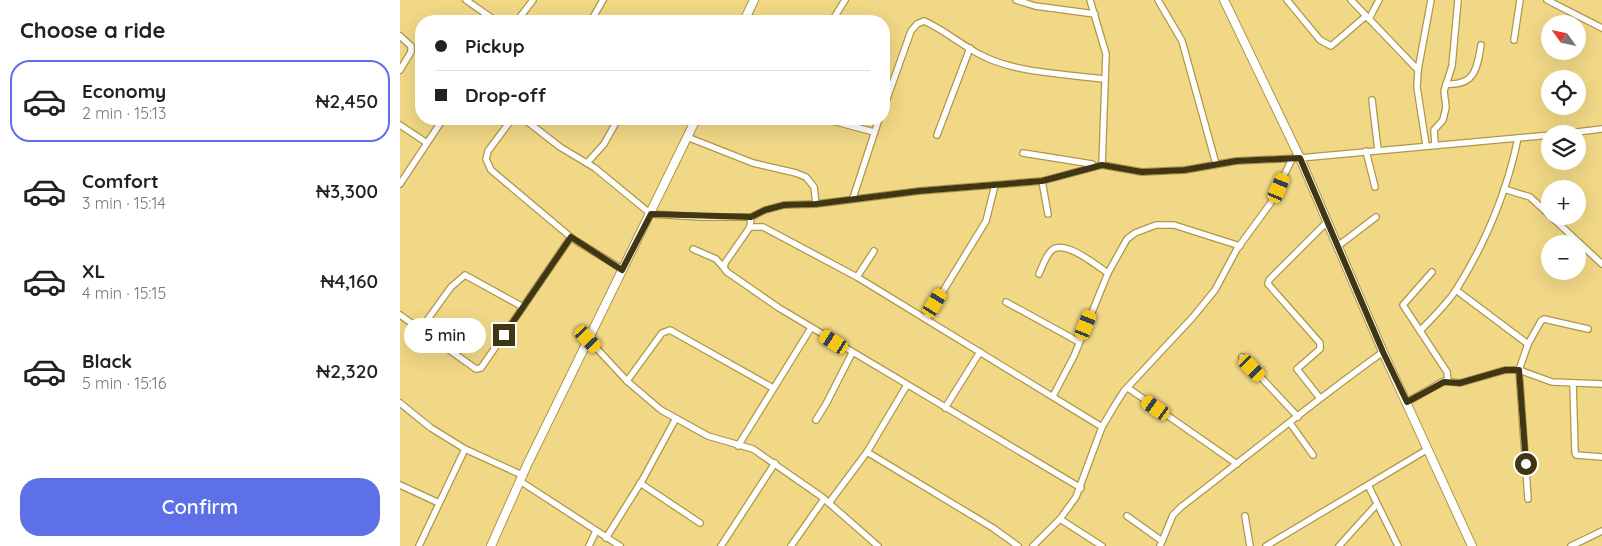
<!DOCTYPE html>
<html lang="en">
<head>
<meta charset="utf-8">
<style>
  body { margin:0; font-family:Quicksand,sans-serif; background:#f2f2f2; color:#222; height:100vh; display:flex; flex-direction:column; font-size:19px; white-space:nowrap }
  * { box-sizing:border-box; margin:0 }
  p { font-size:16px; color:#767676 }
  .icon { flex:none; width:28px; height:28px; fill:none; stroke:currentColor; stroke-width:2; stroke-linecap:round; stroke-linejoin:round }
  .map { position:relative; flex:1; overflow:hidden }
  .details { display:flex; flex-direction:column; background:#fff; width:400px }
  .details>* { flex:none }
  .guide { position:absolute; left:15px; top:15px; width:475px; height:110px; border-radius:20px; box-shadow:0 5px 20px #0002; display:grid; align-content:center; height:110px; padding:0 20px; background:#fff }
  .needle { width:32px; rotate:303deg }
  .tools { position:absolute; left:1141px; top:15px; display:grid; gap:10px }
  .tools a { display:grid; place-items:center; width:45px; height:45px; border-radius:50%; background:#fff; box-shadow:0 5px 20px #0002; font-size:25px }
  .end { position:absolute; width:22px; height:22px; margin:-11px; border:6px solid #403614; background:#fff; box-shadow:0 0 0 2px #fff }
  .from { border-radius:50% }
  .bubble { position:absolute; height:35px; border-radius:18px; background:#fff; box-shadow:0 5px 20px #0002; font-size:16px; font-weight:600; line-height:35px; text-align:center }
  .car { position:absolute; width:15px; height:30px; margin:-15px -8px; border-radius:6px; box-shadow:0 0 4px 1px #0007; background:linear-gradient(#f5c518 24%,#345 0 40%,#f5c518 0 76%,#345 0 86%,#f5c518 0) }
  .guide b { display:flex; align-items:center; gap:18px; height:48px; font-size:19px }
  .guide b+b { border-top:1px solid #e0e0e0 }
  .guide i { width:12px; height:12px; background:#222 }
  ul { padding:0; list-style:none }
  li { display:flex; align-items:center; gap:15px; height:82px; margin:0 10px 8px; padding:0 10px; border:2px solid transparent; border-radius:20px }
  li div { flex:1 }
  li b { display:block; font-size:19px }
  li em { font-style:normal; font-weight:600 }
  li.on { border-color:#5d70e8 }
  li>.icon { width:45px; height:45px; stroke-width:1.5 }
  h2 { padding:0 20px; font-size:22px; line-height:60px }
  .cta { display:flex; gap:10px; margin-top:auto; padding:10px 20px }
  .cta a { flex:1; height:58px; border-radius:20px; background:#5d70e8; color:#fff; font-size:20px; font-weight:600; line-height:58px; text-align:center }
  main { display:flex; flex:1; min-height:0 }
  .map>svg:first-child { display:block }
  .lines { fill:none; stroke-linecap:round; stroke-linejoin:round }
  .street-casing { stroke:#b09746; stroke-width:8 }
  .secondary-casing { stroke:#b09746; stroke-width:10 }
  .street { stroke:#fff; stroke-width:5.5 }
  .secondary { stroke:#fff; stroke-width:8 }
  .route { stroke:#403614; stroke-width:6 }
</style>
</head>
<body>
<main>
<section class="details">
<h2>Choose a ride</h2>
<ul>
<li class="on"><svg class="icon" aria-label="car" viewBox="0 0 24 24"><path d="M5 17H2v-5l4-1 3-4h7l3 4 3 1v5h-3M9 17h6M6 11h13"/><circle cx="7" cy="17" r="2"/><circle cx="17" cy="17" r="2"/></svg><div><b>Economy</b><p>2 min · 15:13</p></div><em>₦2,450</em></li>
<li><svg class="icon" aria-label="car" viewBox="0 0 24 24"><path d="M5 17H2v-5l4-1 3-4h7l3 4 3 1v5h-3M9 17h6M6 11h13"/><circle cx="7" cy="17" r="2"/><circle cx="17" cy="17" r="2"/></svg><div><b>Comfort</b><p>3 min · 15:14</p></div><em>₦3,300</em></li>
<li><svg class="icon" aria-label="car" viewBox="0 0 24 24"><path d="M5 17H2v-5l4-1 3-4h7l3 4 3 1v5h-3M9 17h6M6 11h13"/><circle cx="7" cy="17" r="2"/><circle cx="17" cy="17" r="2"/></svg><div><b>XL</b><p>4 min · 15:15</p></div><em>₦4,160</em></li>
<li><svg class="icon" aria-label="car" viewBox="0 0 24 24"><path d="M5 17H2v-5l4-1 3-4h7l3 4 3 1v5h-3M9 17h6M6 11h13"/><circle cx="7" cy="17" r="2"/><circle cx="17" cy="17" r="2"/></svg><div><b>Black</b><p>5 min · 15:16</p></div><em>₦2,320</em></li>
</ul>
<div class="cta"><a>Confirm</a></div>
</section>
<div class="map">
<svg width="1202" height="546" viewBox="0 0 1202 546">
  <rect width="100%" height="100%" fill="#f1d886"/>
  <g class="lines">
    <g class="street-casing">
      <g id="street">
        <path d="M66,0L96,21"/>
        <path d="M616,0L635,6L695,14"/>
        <path d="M690,0L706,54L702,165"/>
        <path d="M758,0L782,41L816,164"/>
        <path d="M887,0L920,40L931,46L966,16"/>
        <path d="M951,0L1018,70"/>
        <path d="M1147,0L1202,28"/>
        <path d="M346,16L359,21"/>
        <path d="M969,19L979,0"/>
        <path d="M117,21L133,0"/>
        <path d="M191,21L203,0"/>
        <path d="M432,21L445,0"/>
        <path d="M0,36L11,46V52L0,70"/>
        <path d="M1114,40L1120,0"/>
        <path d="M1046,84C1074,86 1077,70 1081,45"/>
        <path d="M972,100L978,150"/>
        <path d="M484,107L511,31L517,24L524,21C545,30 562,46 583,56C616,73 667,74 704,79"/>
        <path d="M112,119L88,151L86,159L91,170L173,239L222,269"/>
        <path d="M124,119L160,147L195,168L251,214L301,217H351L365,210L384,205L416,204L519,191L642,181L702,165L742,172L785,170L836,161L900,158L1150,135"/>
        <path d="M425,119L474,132"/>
        <path d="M0,125L27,143"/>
        <path d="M1160,134L1202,129"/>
        <path d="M537,135L570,48"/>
        <path d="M287,137L353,163L396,173L406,177L414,187L416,204"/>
        <path d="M1035,144L1034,130L1043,120L1046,107L1044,91L1052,66L1058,0"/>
        <path d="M1026,145L1017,87L1018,70L1031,0"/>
        <path d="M966,151L975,187"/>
        <path d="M623,153L692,164"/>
        <path d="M187,163L204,144L218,119"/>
        <path d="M642,181L648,214"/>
        <path d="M0,184L43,119"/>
        <path d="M1104,189L1130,197L1202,264"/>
        <path d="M453,198L479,119"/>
        <path d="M351,217L350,227L325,263L324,268L327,272L379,308L681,488"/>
        <path d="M350,227H363L457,277L702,427"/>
        <path d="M938,246L976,217"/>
        <path d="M293,249L316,259L324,268"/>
        <path d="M1032,272L1003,305L1047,372L1048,381"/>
        <path d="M639,274C642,267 646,255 652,250C665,239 697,266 708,273"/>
        <path d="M457,277L474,251"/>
        <path d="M1056,290L1128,344"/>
        <path d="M606,302L679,342"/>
        <path d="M0,315L76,369L81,368L171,237"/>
        <path d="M526,319L586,221L595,185"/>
        <path d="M20,330L51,287L65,275L123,307"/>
        <path d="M1020,331C1032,318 1046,305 1056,290C1085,244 1107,191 1118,138"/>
        <path d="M188,339L227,381L261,410L308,436L353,449L422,497L478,546"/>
        <path d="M842,357L898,417"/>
        <path d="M227,381L262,333L270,330L373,388"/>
        <path d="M1173,383L1175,452L1176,455L1202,457"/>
        <path d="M728,388L837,464"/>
        <path d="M653,396L674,356L708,273L727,239L735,233L756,225H774L840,246"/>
        <path d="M919,397L897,369L920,349V343L868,284L869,280L927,222"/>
        <path d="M1007,402L1044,381L1060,383L1105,370H1119L1152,382L1202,384"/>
        <path d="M0,403L31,428L65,449L122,475"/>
        <path d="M545,408L580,352"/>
        <path d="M416,420L426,404L452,353"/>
        <path d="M890,423L913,455"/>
        <path d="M338,446L411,328"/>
        <path d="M467,452L593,528L618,546"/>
        <path d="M120,481L220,546"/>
        <path d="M240,483L300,523"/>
        <path d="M0,485L39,503"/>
        <path d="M968,485L998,546"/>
        <path d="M1128,499L1119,370L1128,344L1141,321L1144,319L1188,329"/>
        <path d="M429,503L467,452L507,385"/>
        <path d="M727,516L762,541"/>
        <path d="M845,516L850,546"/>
        <path d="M660,519L702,546"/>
        <path d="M206,538L243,479L275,420"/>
        <path d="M19,546L65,449"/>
        <path d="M189,546L196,531"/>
        <path d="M321,546L375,463"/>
        <path d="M391,546L424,499"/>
        <path d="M633,546L660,519L676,497L702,427L715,405L724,391L793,317L815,290L837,249L870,204L892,159"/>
        <path d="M760,546L773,515L781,507C849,455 914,401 983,352"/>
        <path d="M866,546L1028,449"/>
        <path d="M939,546L977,504"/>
        <path d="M1171,546L1202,531"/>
      </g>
    </g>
    <g class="secondary-casing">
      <g id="secondary">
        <path d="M824,0L900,158L983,352L1072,546"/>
        <path d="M344,21L354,0"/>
        <path d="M91,546L127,465L296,119"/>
      </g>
    </g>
    <use href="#street" class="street"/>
    <use href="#secondary" class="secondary"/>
  </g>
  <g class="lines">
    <path class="route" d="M104,335L171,237L222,270L251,214L351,217L365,210L384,205L416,204L519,191L642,181L702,165L742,172L785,170L836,161L900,158L983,352L1007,402L1044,382L1060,383L1105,370H1119L1126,464"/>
  </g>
</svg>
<div class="tools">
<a><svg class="needle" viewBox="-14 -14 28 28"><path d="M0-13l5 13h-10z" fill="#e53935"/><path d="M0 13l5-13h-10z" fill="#767676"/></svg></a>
<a><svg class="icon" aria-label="locate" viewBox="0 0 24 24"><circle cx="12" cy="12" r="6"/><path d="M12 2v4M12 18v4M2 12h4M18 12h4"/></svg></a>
<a><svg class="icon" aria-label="layers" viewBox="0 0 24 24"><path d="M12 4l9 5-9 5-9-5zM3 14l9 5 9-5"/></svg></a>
<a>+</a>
<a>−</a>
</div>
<i class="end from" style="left:1126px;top:464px"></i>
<i class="end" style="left:104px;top:335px"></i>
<div class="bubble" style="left:4px;top:318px;width:82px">5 min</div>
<i class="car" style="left:879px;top:188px;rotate:23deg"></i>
<i class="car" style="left:535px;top:303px;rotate:32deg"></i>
<i class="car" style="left:686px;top:325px;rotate:22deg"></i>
<i class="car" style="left:188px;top:339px;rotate:137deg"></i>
<i class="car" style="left:434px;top:342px;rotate:302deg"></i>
<i class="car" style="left:852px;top:368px;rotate:136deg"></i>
<i class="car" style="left:756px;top:408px;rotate:305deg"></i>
<div class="guide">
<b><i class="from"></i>Pickup</b>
<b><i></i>Drop-off</b>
</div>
</div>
</main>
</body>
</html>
